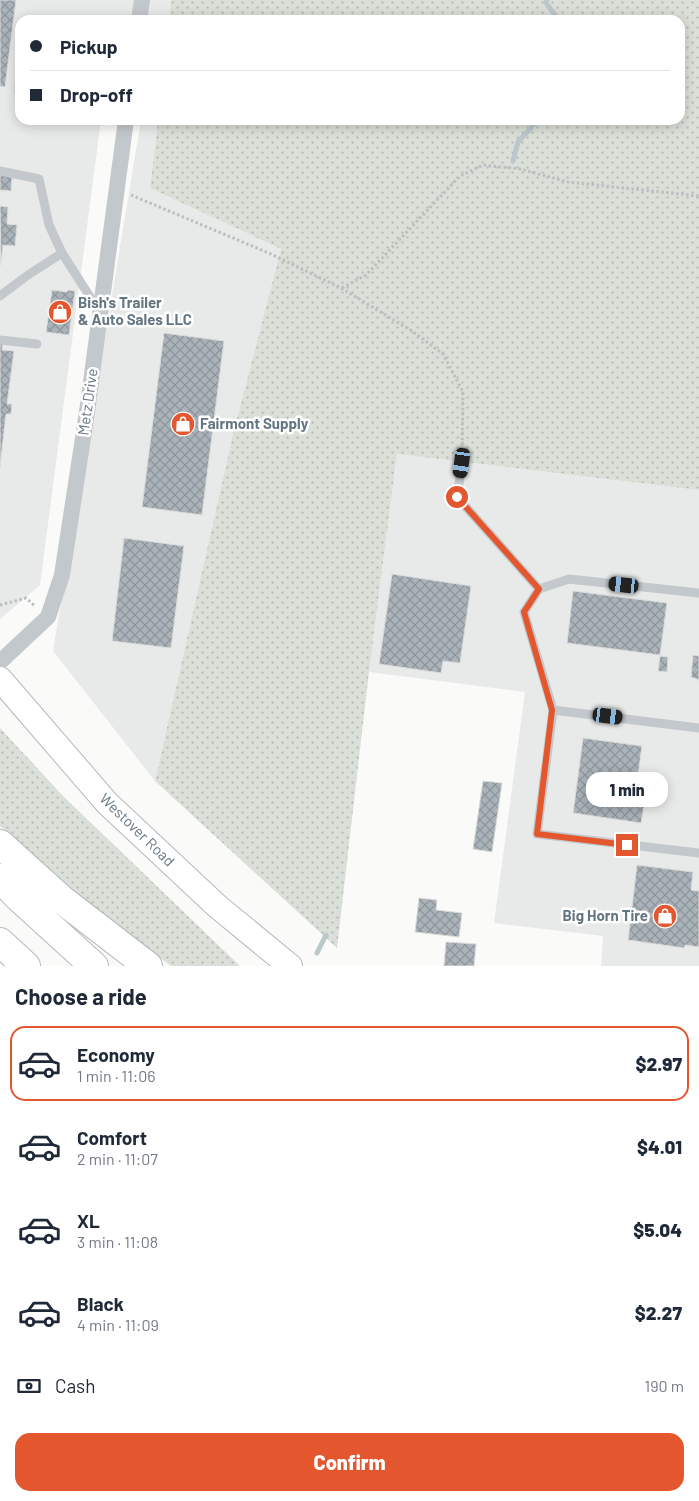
<!DOCTYPE html>
<html lang="en">
<head>
<meta charset="utf-8">
<style>
  body { margin:0; font-family:Barlow,sans-serif; background:#f6f6f7; color:#1f2937; height:100vh; display:flex; flex-direction:column; font-size:19px; white-space:nowrap }
  * { box-sizing:border-box; margin:0 }
  p { font-size:16px; color:#747a83 }
  .icon { flex:none; width:28px; height:28px; fill:none; stroke:currentColor; stroke-width:2; stroke-linecap:round; stroke-linejoin:round }
  .map { position:relative; height:966px; overflow:hidden }
  .side { display:flex; flex-direction:column; background:#fff; flex:1 }
  .side>* { flex:none }
  .top-card { position:absolute; left:15px; top:15px; width:670px; height:110px; border-radius:15px; box-shadow:0 2px 12px #0003; display:grid; align-content:center; height:110px; padding:0 15px; background:#fff }
  .end { position:absolute; width:22px; height:22px; margin:-11px; border:6px solid #e4572e; background:#fff; box-shadow:0 0 0 2px #fff }
  .from { border-radius:50% }
  .bubble { position:absolute; height:35px; border-radius:15px; background:#fff; box-shadow:0 2px 12px #0003; font-size:16px; font-weight:800; line-height:35px; text-align:center }
  .car { position:absolute; width:15px; height:30px; margin:-15px -8px; border-radius:6px; box-shadow:0 0 4px 1px #0007; background:linear-gradient(#222 24%,#8ab4d8 0 40%,#222 0 76%,#8ab4d8 0 86%,#222 0) }
  .top-card b { display:flex; align-items:center; gap:18px; height:48px; font-size:19px }
  .top-card b+b { border-top:1px solid #e0e1e3 }
  .top-card i { width:12px; height:12px; background:#1f2937 }
  ul { padding:0; list-style:none }
  li { display:flex; align-items:center; gap:15px; height:75px; margin:0 10px 8px; padding:0 5px; border:2px solid transparent; border-radius:15px }
  li div { flex:1 }
  li b { display:block; font-size:19px }
  li em { font-style:normal; font-weight:800 }
  li.active { border-color:#e4572e }
  li>.icon { width:45px; height:45px; stroke-width:1.5 }
  h2 { padding:0 15px; font-size:22px; line-height:60px }
  .pay { display:flex; align-items:center; gap:12px; height:55px; padding:0 15px; font-size:19px }
  .pay p { margin-inline-start:auto }
  .action { display:flex; gap:10px; margin-top:auto; padding:10px 15px }
  .action a { flex:1; height:58px; border-radius:15px; background:#e4572e; color:#fff; font-size:20px; font-weight:800; line-height:58px; text-align:center }
  .map>svg:first-child { display:block }
  .built { fill:#e8e9e9 }
  .grass { fill:url(#grass-dots) }
  .lines { fill:none; stroke-linecap:round; stroke-linejoin:round }
  .stream { stroke:#bbc7cb; stroke-width:5 }
  .building { fill:url(#building-cross-hatch); stroke:#dcdcda }
  .secondary-casing { stroke:#b3babf; stroke-width:26 }
  .highway-casing { stroke:#b4b9bd; stroke-width:30 }
  .path { stroke:#bbbfc2; stroke-width:3; stroke-dasharray:2.5 2.5; stroke-linecap:butt }
  .lane { stroke:#c3c8cc; stroke-width:9 }
  .street { stroke:#c3c8cc; stroke-width:16 }
  .secondary { stroke:#fff; stroke-width:24 }
  .highway { stroke:#fff; stroke-width:28 }
  .route { stroke:#e4572e; stroke-width:6 }
  .labels { text-anchor:middle; stroke-width:5; stroke-linejoin:round; paint-order:stroke }
  .poi-label { font-size:15px; font-weight:bold; fill:#657683; stroke:#fff; text-anchor:start }
  .street-label { font-size:15px; fill:#657683; stroke:#fff }
</style>
</head>
<body>
<div class="map">
<svg width="699" height="966" viewBox="0 0 699 966">
  <defs>
    <pattern id="grass-dots" width="8" height="8" patternUnits="userSpaceOnUse" patternTransform="scale(1.25)"><rect width="8" height="8" fill="#dadfd7"/><path d="M2 2h.1M6 6h.1" fill="none" stroke="#b4b9b4" stroke-width="1.8" stroke-linecap="round"/></pattern>
    <pattern id="building-cross-hatch" width="8" height="8" patternUnits="userSpaceOnUse" patternTransform="scale(1.25)"><rect width="8" height="8" fill="#aab3b9"/><path d="M0 0l8 8M0 8l8-8" fill="none" stroke="#8e969c"/></pattern>
  </defs>
  <rect width="100%" height="100%" fill="#fafaf8"/>
  <g class="built">
    <path d="M0,0H171L169,20H20V120H101L40,585L0,619Z"/>
    <path d="M141,120H158L150,188L281,249L233,434L155,781L53,651Z"/>
    <path d="M397,454L699,490V966H601L603,936L494,923L525,692L369,672Z"/>
  </g>
  <g class="grass">
    <path d="M171,0H699V490L397,454L369,672L337,948L155,781L233,434L281,249L150,188L158,120H680V20H169Z"/>
    <path d="M0,728L63,796L240,966H171L84,900L0,826Z"/>
  </g>
  <g class="lines">
    <g class="stream">
      <path d="M547,0L546,3L559,20"/>
      <path d="M513,161L518,142L531,128L536,120"/>
      <path d="M317,953L326,935"/>
    </g>
  </g>
  <g class="building">
    <path d="M0,0H16L5,87L0,86Z"/>
    <path d="M20,46V93L14,92Z"/>
    <path d="M0,175L12,177L11,191L0,190Z"/>
    <path d="M0,206L8,207L7,224L17,225L15,246L3,245L1,265Z"/>
    <path d="M52,290L67,292L68,290L75,291L69,335L46,332Z"/>
    <path d="M164,333L224,341L202,515L142,507Z"/>
    <path d="M0,343H3L2,350L14,351L7,404H12L11,414H6L0,467Z"/>
    <path d="M124,538L184,546L171,648L112,641Z"/>
    <path d="M392,574L471,586L460,663L443,661L441,673L379,664Z"/>
    <path d="M573,591L667,603L660,655L567,643Z"/>
    <path d="M693,655L699,656V680L691,677Z"/>
    <path d="M660,656L668,657L667,672L658,671Z"/>
    <path d="M583,738L642,746L634,805L644,806L641,823L573,813Z"/>
    <path d="M483,781L502,783L492,852L473,849Z"/>
    <path d="M637,865L693,872L691,890L699,891V947L685,945L684,948L628,940Z"/>
    <path d="M419,898L437,900L436,910L462,913L459,937L415,932Z"/>
    <path d="M446,942L476,944L474,966H444Z"/>
  </g>
  <g class="lines">
    <g class="secondary-casing">
      <path id="secondary" d="M0,679L107,803L217,906L290,966"/>
    </g>
    <g class="highway-casing">
      <g id="highway">
        <path d="M0,844L61,899L148,966"/>
        <path d="M0,878L18,897L94,966"/>
        <path d="M0,942L26,966"/>
      </g>
    </g>
    <g class="path">
      <path d="M131,195L271,254L341,288L412,331L443,354L463,392L462,452"/>
      <path d="M342,288L366,275L460,176L483,165L520,169L568,182L699,196"/>
      <path d="M0,605L26,598L35,606"/>
    </g>
    <g class="lane">
      <path d="M0,171L39,179L49,225L62,253L99,311"/>
      <path d="M0,296L28,275L62,253"/>
      <path d="M0,340L37,344"/>
      <path d="M462,463L457,497L539,589"/>
      <path d="M699,593L569,579L539,589L524,612L553,710L537,834L699,853"/>
      <path d="M553,710L699,728"/>
    </g>
    <g class="street">
      <path d="M139,20L142,0"/>
      <path d="M0,662L48,617L62,575L87,412L126,120"/>
    </g>
    <use href="#secondary" class="secondary"/>
    <use href="#highway" class="highway"/>
  </g>
  <g class="lines">
    <path class="route" d="M457,497L539,589L524,612L552,710L537,834L627,845"/>
  </g>
  <defs>
    <g id="shop-disc" transform="scale(1.25)"><circle r="9.5" fill="#e4572e" stroke="#fff"/><path d="M-5-2.5h2.3a2.7 3.5 0 0 1 5.4 0H5L5.5 6h-11ZM-1.5-2.5h3a1.5 2.3 0 0 0-3 0Z" fill="#fff"/></g>
  </defs>
  <g fill-rule="evenodd">
    <use href="#shop-disc" x="60" y="312"/>
    <use href="#shop-disc" x="183" y="424"/>
    <use href="#shop-disc" x="665" y="916"/>
  </g>
  <g class="labels">
    <g class="poi-label">
      <text x="78" y="308">Bish's Trailer<tspan x="78" dy="17">&amp; Auto Sales LLC</tspan></text>
      <text x="200" y="429">Fairmont Supply</text>
      <text x="648" y="921" text-anchor="end">Big Horn Tire</text>
    </g>
    <g class="street-label">
      <text transform="translate(88 402) rotate(-82)" y="5">Metz Drive</text>
      <text transform="translate(137 830) rotate(44)" y="5">Westover Road</text>
    </g>
  </g>
</svg>
<i class="end from" style="left:457px;top:497px"></i>
<i class="end" style="left:627px;top:845px"></i>
<div class="bubble" style="left:586px;top:772px;width:82px">1 min</div>
<i class="car" style="left:462px;top:463px;rotate:188deg"></i>
<i class="car" style="left:624px;top:585px;rotate:276deg"></i>
<i class="car" style="left:608px;top:716px;rotate:97deg"></i>
<div class="top-card">
<b><i class="from"></i>Pickup</b>
<b><i></i>Drop-off</b>
</div>
</div>
<section class="side">
<h2>Choose a ride</h2>
<ul>
<li class="active"><svg class="icon" aria-label="car" viewBox="0 0 24 24"><path d="M5 17H2v-5l4-1 3-4h7l3 4 3 1v5h-3M9 17h6M6 11h13"/><circle cx="7" cy="17" r="2"/><circle cx="17" cy="17" r="2"/></svg><div><b>Economy</b><p>1 min · 11:06</p></div><em>$2.97</em></li>
<li><svg class="icon" aria-label="car" viewBox="0 0 24 24"><path d="M5 17H2v-5l4-1 3-4h7l3 4 3 1v5h-3M9 17h6M6 11h13"/><circle cx="7" cy="17" r="2"/><circle cx="17" cy="17" r="2"/></svg><div><b>Comfort</b><p>2 min · 11:07</p></div><em>$4.01</em></li>
<li><svg class="icon" aria-label="car" viewBox="0 0 24 24"><path d="M5 17H2v-5l4-1 3-4h7l3 4 3 1v5h-3M9 17h6M6 11h13"/><circle cx="7" cy="17" r="2"/><circle cx="17" cy="17" r="2"/></svg><div><b>XL</b><p>3 min · 11:08</p></div><em>$5.04</em></li>
<li><svg class="icon" aria-label="car" viewBox="0 0 24 24"><path d="M5 17H2v-5l4-1 3-4h7l3 4 3 1v5h-3M9 17h6M6 11h13"/><circle cx="7" cy="17" r="2"/><circle cx="17" cy="17" r="2"/></svg><div><b>Black</b><p>4 min · 11:09</p></div><em>$2.27</em></li>
</ul>
<div class="pay"><svg class="icon" aria-label="cash" viewBox="0 0 24 24"><path d="M3 7h18v10H3z"/><circle cx="12" cy="12" r="2"/></svg>Cash<p>190 m</p></div>
<div class="action"><a>Confirm</a></div>
</section>
</body>
</html>
